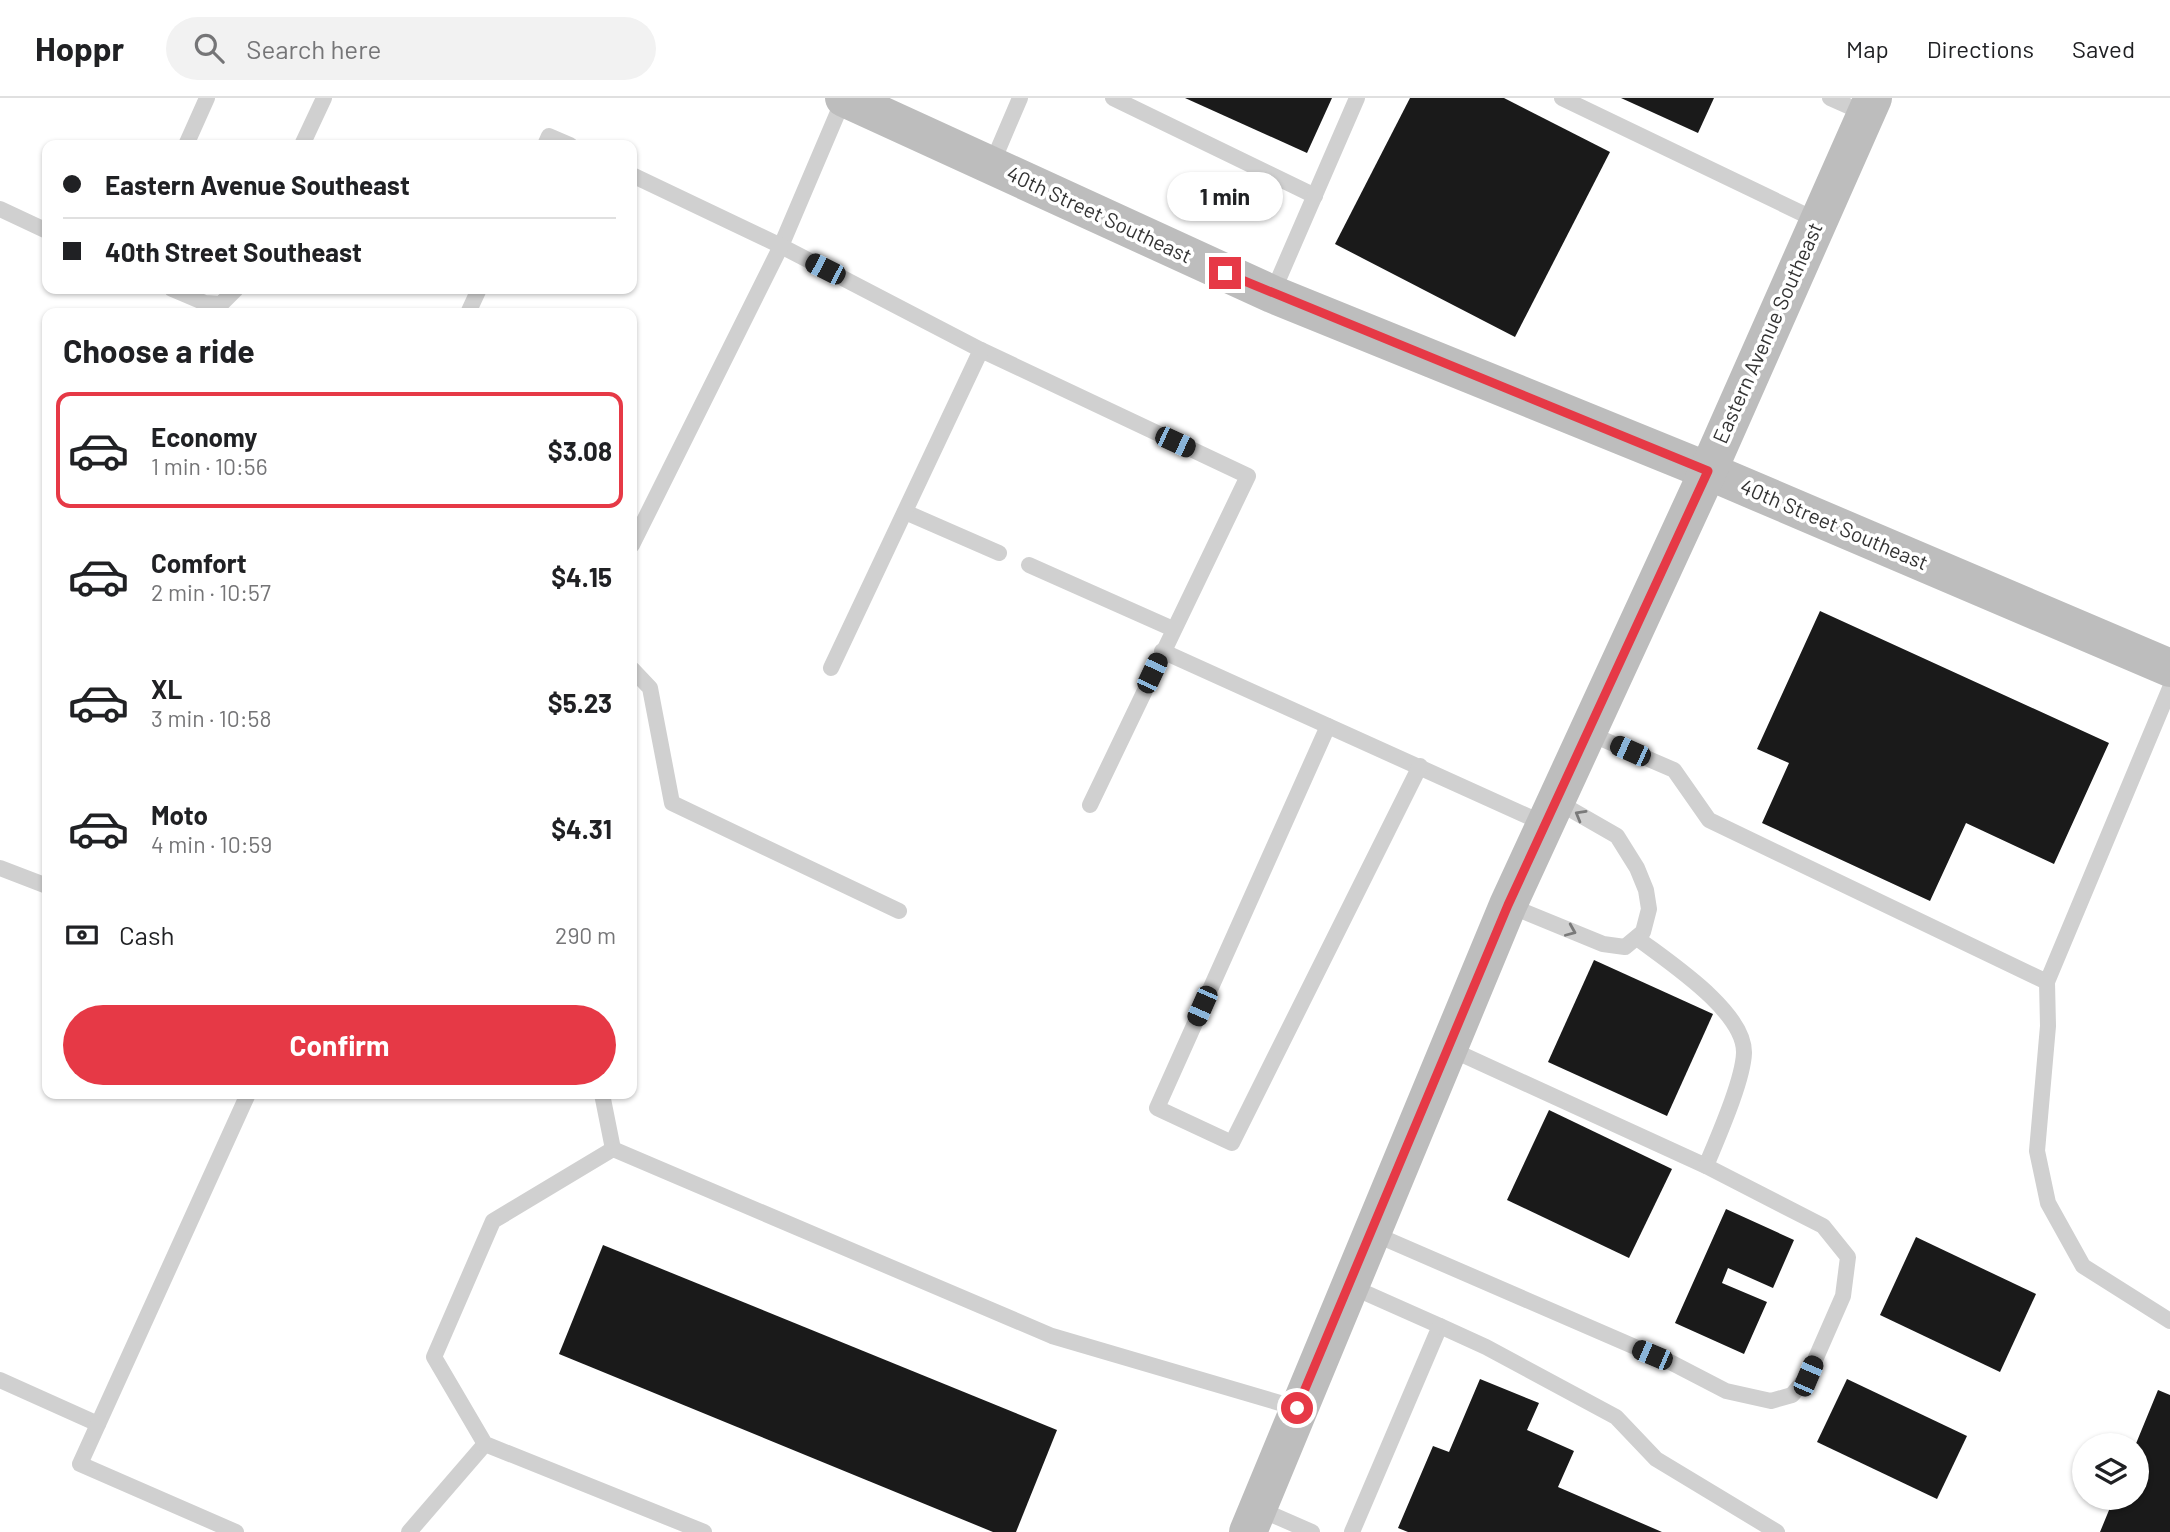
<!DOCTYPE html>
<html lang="en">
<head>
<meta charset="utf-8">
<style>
  body { margin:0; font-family:Barlow,sans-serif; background:#f2f2f2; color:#202124; height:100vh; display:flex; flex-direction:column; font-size:26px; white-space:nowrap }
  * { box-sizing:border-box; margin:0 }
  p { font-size:23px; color:#757577 }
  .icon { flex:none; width:38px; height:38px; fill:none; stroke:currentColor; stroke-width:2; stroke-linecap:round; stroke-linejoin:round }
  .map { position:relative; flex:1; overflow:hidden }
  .panel { position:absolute; left:42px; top:210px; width:595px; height:791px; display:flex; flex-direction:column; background:#fff; border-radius:14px; box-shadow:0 2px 5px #0004 }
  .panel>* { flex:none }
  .guide { position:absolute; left:42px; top:42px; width:595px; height:154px; border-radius:14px; box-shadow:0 2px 5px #0004; display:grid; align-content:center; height:154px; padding:0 21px; background:#fff }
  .tools { position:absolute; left:2072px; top:1335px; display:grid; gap:14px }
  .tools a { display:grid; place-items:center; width:77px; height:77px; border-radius:50%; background:#fff; box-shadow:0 2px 5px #0004; font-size:35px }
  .end { position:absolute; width:32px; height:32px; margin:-16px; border:9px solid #e63946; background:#fff; box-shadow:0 0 0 4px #fff }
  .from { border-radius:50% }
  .bubble { position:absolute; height:49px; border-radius:24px; background:#fff; box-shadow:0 2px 5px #0004; font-size:23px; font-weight:700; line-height:49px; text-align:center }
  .car { position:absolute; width:21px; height:42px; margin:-21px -10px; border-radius:9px; box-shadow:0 0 5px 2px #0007; background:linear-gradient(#222 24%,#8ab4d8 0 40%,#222 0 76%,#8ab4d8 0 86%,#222 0) }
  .guide b { display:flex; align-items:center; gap:24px; height:66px; font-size:26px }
  .guide b+b { border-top:2px solid #e0e0e0 }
  .guide i { width:18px; height:18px; background:#202124 }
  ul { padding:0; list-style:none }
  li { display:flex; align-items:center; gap:21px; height:116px; margin:0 14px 10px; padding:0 7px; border:4px solid transparent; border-radius:14px }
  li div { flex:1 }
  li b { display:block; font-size:26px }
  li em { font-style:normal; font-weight:700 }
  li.selected { border-color:#e63946 }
  li>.icon { width:63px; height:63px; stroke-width:1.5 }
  h2 { padding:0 21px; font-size:32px; line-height:84px }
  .pay { display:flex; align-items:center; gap:18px; height:77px; padding:0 21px; font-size:26px }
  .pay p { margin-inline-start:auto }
  .button { display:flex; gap:14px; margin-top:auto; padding:14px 21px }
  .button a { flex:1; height:80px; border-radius:42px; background:#e63946; color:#fff; font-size:28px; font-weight:700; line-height:80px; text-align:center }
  header { display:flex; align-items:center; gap:42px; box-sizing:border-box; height:98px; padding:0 35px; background:#fff; border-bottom:2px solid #e0e0e0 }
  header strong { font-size:33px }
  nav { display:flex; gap:38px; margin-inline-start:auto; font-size:24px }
  .search { width:490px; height:63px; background:#f2f2f2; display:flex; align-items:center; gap:18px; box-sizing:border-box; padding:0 24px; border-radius:38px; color:#757577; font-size:26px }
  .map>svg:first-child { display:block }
  .building { fill:#1a1a1a }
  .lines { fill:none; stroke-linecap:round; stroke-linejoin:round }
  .lane { stroke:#d0d0d0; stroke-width:16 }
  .secondary { stroke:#bdbdbd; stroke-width:38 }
  .oneway { stroke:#7a7a7a }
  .route { stroke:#e63946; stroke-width:9 }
  .labels { text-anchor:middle; stroke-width:7; stroke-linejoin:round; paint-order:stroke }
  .street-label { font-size:21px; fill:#333; stroke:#fff }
</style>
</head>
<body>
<header>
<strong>Hoppr</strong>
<div class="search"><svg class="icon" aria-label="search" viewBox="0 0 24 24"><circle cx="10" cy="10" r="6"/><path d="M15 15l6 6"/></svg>Search here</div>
<nav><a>Map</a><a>Directions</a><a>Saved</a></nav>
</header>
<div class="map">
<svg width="2170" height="1434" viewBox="0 0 2170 1434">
  <rect width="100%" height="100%" fill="#fff"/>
  <g class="building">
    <path d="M1185,0H1332L1307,55Z"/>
    <path d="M1410,0H1504L1610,54L1515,239L1335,146Z"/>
    <path d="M1621,0H1714L1698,35Z"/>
    <path d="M1820,513L2109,645L2054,766L1966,725L1930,803L1762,725L1789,665L1757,651Z"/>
    <path d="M1594,862L1713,916L1667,1018L1548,964Z"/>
    <path d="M1549,1012L1672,1071L1629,1160L1507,1102Z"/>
    <path d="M1726,1111L1794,1142L1773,1190L1728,1170L1722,1185L1767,1204L1744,1256L1675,1225Z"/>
    <path d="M1916,1139L2036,1196L2000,1274L1880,1217Z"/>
    <path d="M603,1147L1057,1332L1016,1434H993L559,1256Z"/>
    <path d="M1480,1281L1539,1305L1527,1332L1574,1353L1558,1389L1662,1434H1408L1398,1430L1433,1348L1449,1354Z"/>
    <path d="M1847,1281L1967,1338L1937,1401L1817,1344Z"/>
    <path d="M2158,1292L2170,1297V1434H2100L2114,1400H2137L2135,1348Z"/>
  </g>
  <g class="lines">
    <g class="lane">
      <path d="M844,0L781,148L981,252L1248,378L1090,707"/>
      <path d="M1113,0L1315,98"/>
      <path d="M1562,0L1818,123"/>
      <path d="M1830,0L1866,16"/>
      <path d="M186,47L207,0"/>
      <path d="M302,47L324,0"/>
      <path d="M545,47L549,38L570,47"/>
      <path d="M991,68L1020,0"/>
      <path d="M632,77L781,148L632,447"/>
      <path d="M0,111L47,133"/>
      <path d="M172,191L205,205L221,206L236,191"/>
      <path d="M1272,196L1357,0"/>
      <path d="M468,215L479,191"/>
      <path d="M905,414L999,455"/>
      <path d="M1029,467L1173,531"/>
      <path d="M1162,553L1545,726"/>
      <path d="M831,570L981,252"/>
      <path d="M632,571L650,590L672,705L899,813"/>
      <path d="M1328,628L1157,1010L1232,1045L1420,668"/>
      <path d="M1586,634L1674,672L1709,722L2047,884L2170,590"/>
      <path d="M0,770L47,788"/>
      <path d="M1508,807L1603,846L1625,849L1643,834L1649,811L1646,792L1637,770L1617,738L1556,703"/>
      <path d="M2047,884L2048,928L2037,1053L2048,1105L2083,1168L2170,1223"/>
      <path d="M1448,950L1706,1068C1717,1041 1743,983 1744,955C1745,913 1667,863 1637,840"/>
      <path d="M602,996L613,1051"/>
      <path d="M1372,1135L1672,1265L1726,1293L1771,1303L1792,1297L1808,1278L1843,1198L1848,1159L1823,1128L1706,1068"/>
      <path d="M1350,1188L1440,1228L1352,1434"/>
      <path d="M1440,1228L1486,1249L1616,1319L1656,1361L1777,1434"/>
      <path d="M0,1282L98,1326"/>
      <path d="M1257,1410L1312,1434"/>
      <path d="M236,1434L80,1366L248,996"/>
      <path d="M409,1434L485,1346"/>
      <path d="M704,1434L485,1346L434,1259L493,1123L613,1051L1052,1238L1297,1310"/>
    </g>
    <g class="secondary">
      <path d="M844,0L1272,196L1708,373L2170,570"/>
      <path d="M1248,1434L1508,807L1708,373L1873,0"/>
    </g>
  </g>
  <defs><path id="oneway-chevron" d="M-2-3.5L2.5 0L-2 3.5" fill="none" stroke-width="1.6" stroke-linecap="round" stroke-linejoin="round" transform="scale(1.75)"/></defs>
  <g class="oneway">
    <use href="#oneway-chevron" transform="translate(1580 717) rotate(-150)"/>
    <use href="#oneway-chevron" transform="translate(1571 833) rotate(23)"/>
  </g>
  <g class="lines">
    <path class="route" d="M1225,175L1708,373L1508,807L1297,1310"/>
  </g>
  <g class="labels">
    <g class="street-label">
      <text transform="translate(1099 117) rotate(25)" y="7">40th Street Southeast</text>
      <text transform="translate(1768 235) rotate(-66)" y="7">Eastern Avenue Southeast</text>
      <text transform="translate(1834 427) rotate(23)" y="7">40th Street Southeast</text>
    </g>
  </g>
</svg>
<div class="tools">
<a><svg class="icon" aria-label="layers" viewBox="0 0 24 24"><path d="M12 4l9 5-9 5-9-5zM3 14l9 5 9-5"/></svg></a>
</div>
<i class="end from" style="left:1297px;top:1310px"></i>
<i class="end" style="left:1225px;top:175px"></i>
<div class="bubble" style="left:1167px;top:74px;width:116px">1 min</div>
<i class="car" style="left:825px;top:171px;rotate:297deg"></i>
<i class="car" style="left:1175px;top:344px;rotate:115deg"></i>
<i class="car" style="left:1152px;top:575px;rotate:25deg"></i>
<i class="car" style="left:1630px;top:653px;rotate:294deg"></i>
<i class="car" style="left:1202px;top:908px;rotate:204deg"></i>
<i class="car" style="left:1652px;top:1257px;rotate:293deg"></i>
<i class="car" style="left:1808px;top:1278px;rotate:23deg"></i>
<div class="guide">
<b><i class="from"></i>Eastern Avenue Southeast</b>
<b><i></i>40th Street Southeast</b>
</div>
<section class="panel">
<h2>Choose a ride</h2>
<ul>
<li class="selected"><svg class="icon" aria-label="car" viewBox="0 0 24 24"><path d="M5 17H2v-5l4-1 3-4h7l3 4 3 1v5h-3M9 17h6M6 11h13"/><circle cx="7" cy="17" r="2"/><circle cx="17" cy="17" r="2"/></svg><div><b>Economy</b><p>1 min · 10:56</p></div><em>$3.08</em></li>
<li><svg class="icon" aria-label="car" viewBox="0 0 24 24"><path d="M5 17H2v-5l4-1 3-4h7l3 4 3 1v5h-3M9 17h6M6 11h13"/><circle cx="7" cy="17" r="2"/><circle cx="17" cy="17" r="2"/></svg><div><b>Comfort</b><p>2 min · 10:57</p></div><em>$4.15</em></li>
<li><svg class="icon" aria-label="car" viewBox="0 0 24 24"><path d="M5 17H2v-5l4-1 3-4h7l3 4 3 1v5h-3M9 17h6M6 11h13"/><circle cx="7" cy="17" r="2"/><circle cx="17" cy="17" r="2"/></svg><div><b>XL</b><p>3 min · 10:58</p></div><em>$5.23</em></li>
<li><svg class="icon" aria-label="car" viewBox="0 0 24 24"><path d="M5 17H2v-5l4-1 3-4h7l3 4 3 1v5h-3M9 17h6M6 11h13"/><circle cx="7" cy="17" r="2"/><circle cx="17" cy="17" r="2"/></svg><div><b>Moto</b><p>4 min · 10:59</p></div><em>$4.31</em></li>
</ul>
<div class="pay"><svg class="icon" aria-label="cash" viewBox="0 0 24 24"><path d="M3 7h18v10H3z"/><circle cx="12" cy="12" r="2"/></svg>Cash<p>290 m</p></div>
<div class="button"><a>Confirm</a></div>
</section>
</div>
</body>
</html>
